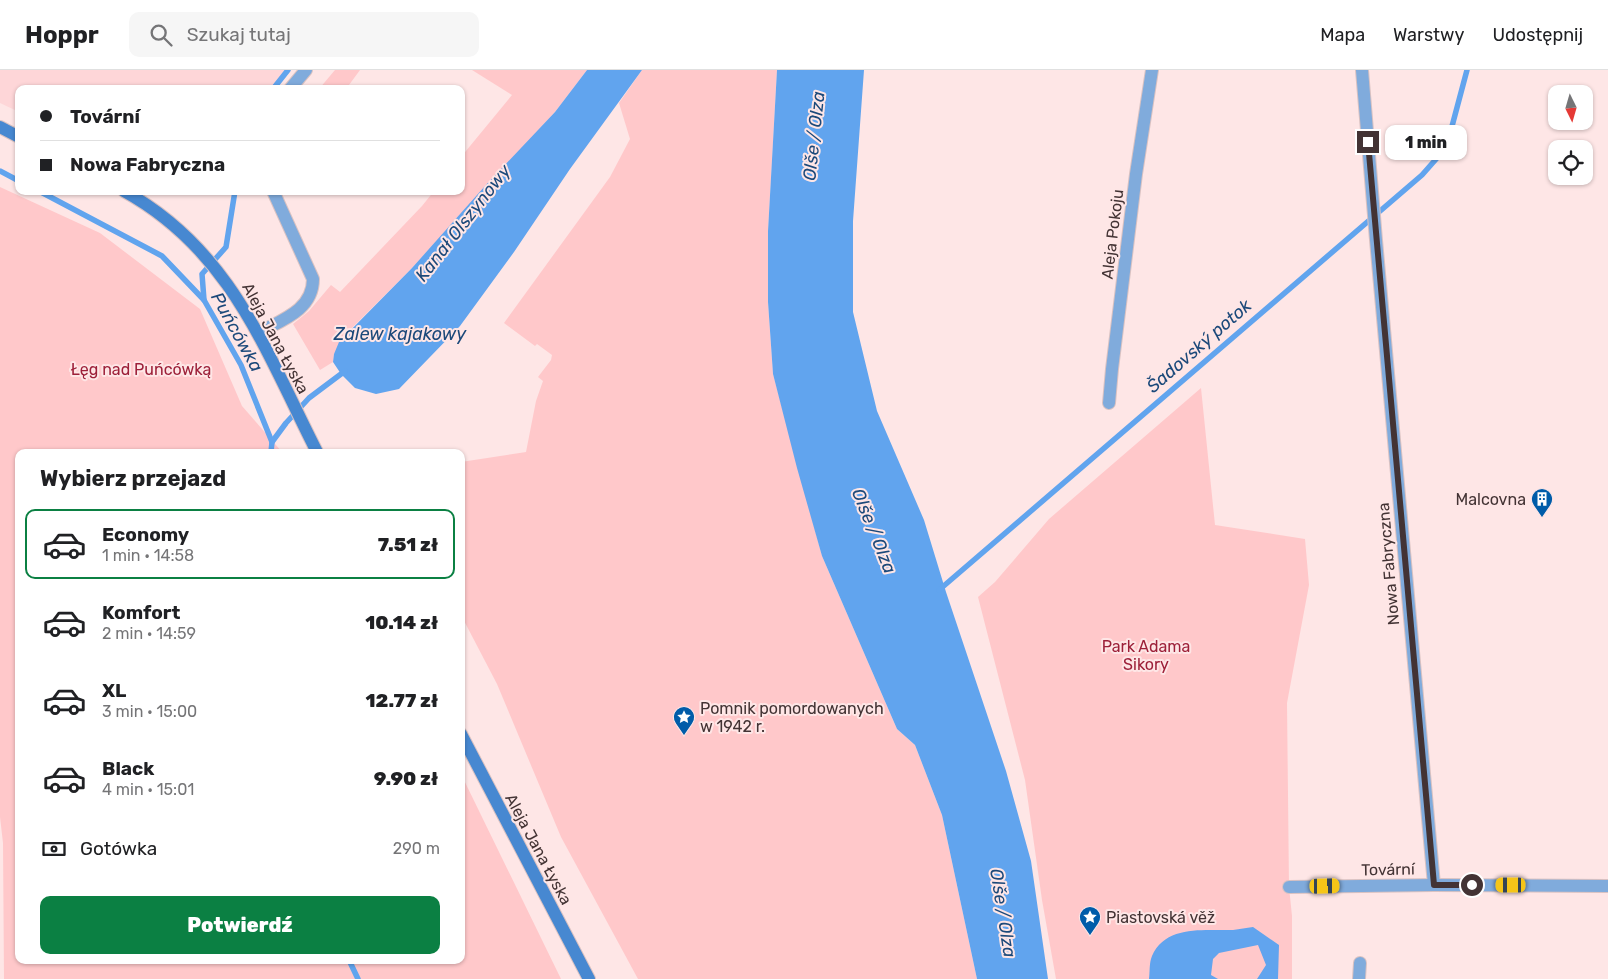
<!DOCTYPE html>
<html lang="pl">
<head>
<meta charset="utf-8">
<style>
  body { margin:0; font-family:Rubik,sans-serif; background:#f6f6f6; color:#202124; height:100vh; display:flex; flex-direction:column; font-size:19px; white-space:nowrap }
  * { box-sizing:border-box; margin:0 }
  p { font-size:16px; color:#757577 }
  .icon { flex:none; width:28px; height:28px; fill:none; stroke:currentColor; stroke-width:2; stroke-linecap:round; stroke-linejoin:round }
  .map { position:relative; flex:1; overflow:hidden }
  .side { position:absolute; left:15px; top:379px; width:450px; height:515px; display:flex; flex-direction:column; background:#fff; border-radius:10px; box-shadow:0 1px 4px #0004 }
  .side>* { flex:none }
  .hud { position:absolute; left:15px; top:15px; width:450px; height:110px; border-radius:10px; box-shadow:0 1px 4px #0004; display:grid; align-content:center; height:110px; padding:0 25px; background:#fff }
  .needle { width:32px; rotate:175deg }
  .tools { position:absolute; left:1548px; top:15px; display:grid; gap:10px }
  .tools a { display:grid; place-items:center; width:45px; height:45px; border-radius:10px; background:#fff; box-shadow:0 1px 4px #0004; font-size:25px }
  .end { position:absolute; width:22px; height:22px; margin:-11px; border:6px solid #433334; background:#fff; box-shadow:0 0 0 2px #fff }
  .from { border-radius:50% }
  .bubble { position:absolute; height:35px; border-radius:10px; background:#fff; box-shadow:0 1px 4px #0004; font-size:16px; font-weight:800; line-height:35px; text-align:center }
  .car { position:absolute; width:15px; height:30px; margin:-15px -8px; border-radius:6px; box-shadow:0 0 4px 1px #0007; background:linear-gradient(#f5c518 24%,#345 0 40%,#f5c518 0 76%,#345 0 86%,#f5c518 0) }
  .hud b { display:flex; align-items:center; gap:18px; height:48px; font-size:19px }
  .hud b+b { border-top:1px solid #e0e0e0 }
  .hud i { width:12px; height:12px; background:#202124 }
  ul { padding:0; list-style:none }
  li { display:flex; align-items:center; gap:15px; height:70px; margin:0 10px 8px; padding:0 15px; border:2px solid transparent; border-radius:10px }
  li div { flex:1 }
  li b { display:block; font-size:19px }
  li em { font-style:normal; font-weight:800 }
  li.current { border-color:#0b8043 }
  li>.icon { width:45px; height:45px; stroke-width:1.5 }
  h2 { padding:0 25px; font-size:22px; line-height:60px }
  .pay { display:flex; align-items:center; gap:12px; height:55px; padding:0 25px; font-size:19px }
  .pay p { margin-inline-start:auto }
  .button { display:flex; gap:10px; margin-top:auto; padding:10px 25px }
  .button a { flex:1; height:58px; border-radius:10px; background:#0b8043; color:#fff; font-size:20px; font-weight:800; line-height:58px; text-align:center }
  header { display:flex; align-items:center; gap:30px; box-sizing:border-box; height:70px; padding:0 25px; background:#fff; border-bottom:1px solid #e0e0e0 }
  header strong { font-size:24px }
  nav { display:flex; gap:28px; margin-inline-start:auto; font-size:18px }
  .search { width:350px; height:45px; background:#f6f6f6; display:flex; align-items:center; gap:12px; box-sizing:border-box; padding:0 18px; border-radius:10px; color:#757577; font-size:19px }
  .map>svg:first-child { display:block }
  .built { fill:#fed6d8 }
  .green { fill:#ffc8ca }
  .water { fill:#61a4ee }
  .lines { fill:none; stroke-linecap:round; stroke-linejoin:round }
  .stream { stroke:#61a4ee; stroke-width:5.5 }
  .street-casing { stroke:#d9c2c2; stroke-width:14 }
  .secondary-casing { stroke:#d9c2c2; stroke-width:14 }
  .street { stroke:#80abdc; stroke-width:12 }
  .secondary { stroke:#4788d1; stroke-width:12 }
  .route { stroke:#433334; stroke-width:6 }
  .labels { text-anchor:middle; stroke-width:4; stroke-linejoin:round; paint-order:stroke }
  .street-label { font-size:16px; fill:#433334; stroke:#fee6e6 }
  .park-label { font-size:16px; fill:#9d2039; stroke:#fee6e6 }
  .poi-label { font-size:16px; fill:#433334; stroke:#fee6e6; text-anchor:start }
  .water-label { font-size:18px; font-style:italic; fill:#1c497a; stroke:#fee6e6 }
</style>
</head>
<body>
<header>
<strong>Hoppr</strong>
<div class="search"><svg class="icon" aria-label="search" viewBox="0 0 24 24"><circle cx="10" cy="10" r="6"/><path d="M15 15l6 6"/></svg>Szukaj tutaj</div>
<nav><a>Mapa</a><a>Warstwy</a><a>Udostępnij</a></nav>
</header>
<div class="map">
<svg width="1608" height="909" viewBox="0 0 1608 909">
  <rect width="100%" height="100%" fill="#fee6e6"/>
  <path class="built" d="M0,0H285L271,19H19V42L0,33Z"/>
  <g class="green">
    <path d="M335,0H360L346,19H319Z"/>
    <path d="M472,0H587L555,42L412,198L351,259L334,284L333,292L320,300L293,254L309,241L331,215L340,222L422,136L434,121H461V87L512,25Z"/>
    <path d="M642,0H777L768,161V232L773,304L822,486L897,659L915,675L942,745L977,909H638L561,767L497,614L461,545V392L526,382L536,331L543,311L538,307L551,290L552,285L537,274L535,276L504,253L610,107L630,69L619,33Z"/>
    <path d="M0,117L100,163L200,239L242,336L282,382H19V890H461V704L561,909H4L3,773L0,747Z"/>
    <path d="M1201,318L1215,455L1305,469L1309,515L1287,633L1289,817L1292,846V909H1056L1042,830L1025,710L978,527L995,512L1049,449Z"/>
  </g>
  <g class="water">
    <path d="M587,0H642L570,99L514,182L460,256L399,319L376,324L355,318L341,304L333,292L334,284L339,272L412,198L485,116L555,42Z"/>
    <path d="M777,0H864L853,151V242L877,341L924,450L946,522L1006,701L1031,791L1048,909H977L942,745L915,675L897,659L822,486L797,398L773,304L768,232V161Z"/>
    <path d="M1253,857L1279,875L1278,909H1257L1266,895L1258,875L1219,883L1213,889L1211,905L1218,909H1149C1150,902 1149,893 1152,886C1166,854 1206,861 1233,860C1240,859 1246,858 1253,857Z"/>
  </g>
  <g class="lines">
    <g class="stream">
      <path d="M273,19L288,0"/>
      <path d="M0,101L19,111"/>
      <path d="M39,121L162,186L204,230L241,295L272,372L271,382"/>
      <path d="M204,230L202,204L226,177L235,121"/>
      <path d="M272,372L286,353L309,328L345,301"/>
      <path d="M939,520L1422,105L1437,88L1451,60L1467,0"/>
      <path d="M349,890L358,909"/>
    </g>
    <g class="street-casing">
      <g id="street">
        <path d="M1362,0L1376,170L1434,815"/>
        <path d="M290,19L306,0"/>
        <path d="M258,263C282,250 313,240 313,209L273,121"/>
        <path d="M1109,333L1112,299L1136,104L1152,0"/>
        <path d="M1289,817L1434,815L1608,816"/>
        <path d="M1359,909L1360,893"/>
      </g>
    </g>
    <g class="secondary-casing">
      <g id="secondary">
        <path d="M0,57L19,67"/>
        <path d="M124,121C231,180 265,280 317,382"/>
        <path d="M461,664L589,909"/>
      </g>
    </g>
    <use href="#street" class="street"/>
    <use href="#secondary" class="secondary"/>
  </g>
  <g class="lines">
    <path class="route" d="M1368,72L1434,815H1472"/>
  </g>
  <defs>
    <g id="building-pin" transform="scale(1.125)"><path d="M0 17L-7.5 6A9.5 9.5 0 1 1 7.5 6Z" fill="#005ca9" stroke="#fee6e6"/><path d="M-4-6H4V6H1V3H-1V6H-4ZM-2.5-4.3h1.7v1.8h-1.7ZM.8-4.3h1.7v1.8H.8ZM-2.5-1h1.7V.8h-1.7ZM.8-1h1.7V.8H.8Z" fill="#fff"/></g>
    <g id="sight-pin" transform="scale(1.125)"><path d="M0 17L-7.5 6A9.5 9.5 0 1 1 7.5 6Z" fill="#005ca9" stroke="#fee6e6"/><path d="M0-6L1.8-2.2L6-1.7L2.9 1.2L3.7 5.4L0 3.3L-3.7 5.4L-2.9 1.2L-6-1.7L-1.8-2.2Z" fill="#fff"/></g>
  </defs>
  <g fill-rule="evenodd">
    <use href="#building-pin" x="1542" y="429"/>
    <use href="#sight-pin" x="684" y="647"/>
    <use href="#sight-pin" x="1090" y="847"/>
  </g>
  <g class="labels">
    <g class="street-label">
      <text transform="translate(1112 164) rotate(-83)" y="6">Aleja Pokoju</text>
      <text transform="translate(276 268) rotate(62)" y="6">Aleja Jana Łyska</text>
      <text transform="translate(1388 494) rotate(-95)" y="6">Nowa Fabryczna</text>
      <text transform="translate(539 779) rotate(62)" y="6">Aleja Jana Łyska</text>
      <text transform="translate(1388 799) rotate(-1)" y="6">Tovární</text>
    </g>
    <g class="park-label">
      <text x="141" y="305">Łęg nad Puńcówką</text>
      <text x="1146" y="582">Park Adama<tspan x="1146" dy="18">Sikory</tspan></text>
    </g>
    <g class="poi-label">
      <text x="1526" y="435" text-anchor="end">Malcovna</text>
      <text x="700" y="644">Pomnik pomordowanych<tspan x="700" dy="18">w 1942 r.</tspan></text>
      <text x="1106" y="853">Piastovská věž</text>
    </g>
    <g class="water-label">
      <text transform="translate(814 66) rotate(-84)" y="6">Olše / Olza</text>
      <text transform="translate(463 153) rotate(-52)" y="6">Kanał Olszynowy</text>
      <text transform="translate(237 262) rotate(61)" y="6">Puńcówka</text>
      <text x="400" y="270">Zalew kajakowy</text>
      <text transform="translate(1199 276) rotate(-41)" y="6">Šadovský potok</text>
      <text transform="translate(874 461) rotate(68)" y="6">Olše / Olza</text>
      <text transform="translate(1003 843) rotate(81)" y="6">Olše / Olza</text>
    </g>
  </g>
</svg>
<div class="tools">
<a><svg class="needle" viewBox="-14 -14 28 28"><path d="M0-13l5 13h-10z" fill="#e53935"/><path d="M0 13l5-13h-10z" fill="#757577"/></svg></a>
<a><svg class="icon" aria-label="locate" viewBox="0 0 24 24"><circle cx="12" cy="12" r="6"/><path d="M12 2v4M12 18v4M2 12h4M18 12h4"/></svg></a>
</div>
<i class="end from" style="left:1472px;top:815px"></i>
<i class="end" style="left:1368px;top:72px"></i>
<div class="bubble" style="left:1385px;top:55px;width:82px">1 min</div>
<i class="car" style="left:1511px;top:815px;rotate:270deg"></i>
<i class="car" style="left:1325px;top:816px;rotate:89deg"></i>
<div class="hud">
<b><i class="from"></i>Tovární</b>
<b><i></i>Nowa Fabryczna</b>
</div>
<section class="side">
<h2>Wybierz przejazd</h2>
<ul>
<li class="current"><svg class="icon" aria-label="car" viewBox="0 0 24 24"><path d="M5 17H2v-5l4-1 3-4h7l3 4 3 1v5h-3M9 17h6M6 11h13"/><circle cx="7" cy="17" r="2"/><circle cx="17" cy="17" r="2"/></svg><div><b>Economy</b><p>1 min · 14:58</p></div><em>7.51 zł</em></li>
<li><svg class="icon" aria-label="car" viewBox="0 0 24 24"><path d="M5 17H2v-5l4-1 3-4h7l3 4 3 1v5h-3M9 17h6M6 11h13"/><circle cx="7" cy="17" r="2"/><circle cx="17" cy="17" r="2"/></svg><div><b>Komfort</b><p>2 min · 14:59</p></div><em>10.14 zł</em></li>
<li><svg class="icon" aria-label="car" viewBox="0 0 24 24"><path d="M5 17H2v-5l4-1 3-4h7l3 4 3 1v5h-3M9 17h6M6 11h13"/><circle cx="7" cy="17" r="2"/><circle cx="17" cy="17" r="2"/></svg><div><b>XL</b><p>3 min · 15:00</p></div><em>12.77 zł</em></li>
<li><svg class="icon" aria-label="car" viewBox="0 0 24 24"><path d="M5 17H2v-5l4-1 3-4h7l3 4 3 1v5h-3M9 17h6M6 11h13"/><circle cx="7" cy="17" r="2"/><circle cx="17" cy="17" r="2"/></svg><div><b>Black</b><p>4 min · 15:01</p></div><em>9.90 zł</em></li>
</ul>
<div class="pay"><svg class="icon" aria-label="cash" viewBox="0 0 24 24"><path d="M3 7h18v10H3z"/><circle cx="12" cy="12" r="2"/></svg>Gotówka<p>290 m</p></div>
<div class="button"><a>Potwierdź</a></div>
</section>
</div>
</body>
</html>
